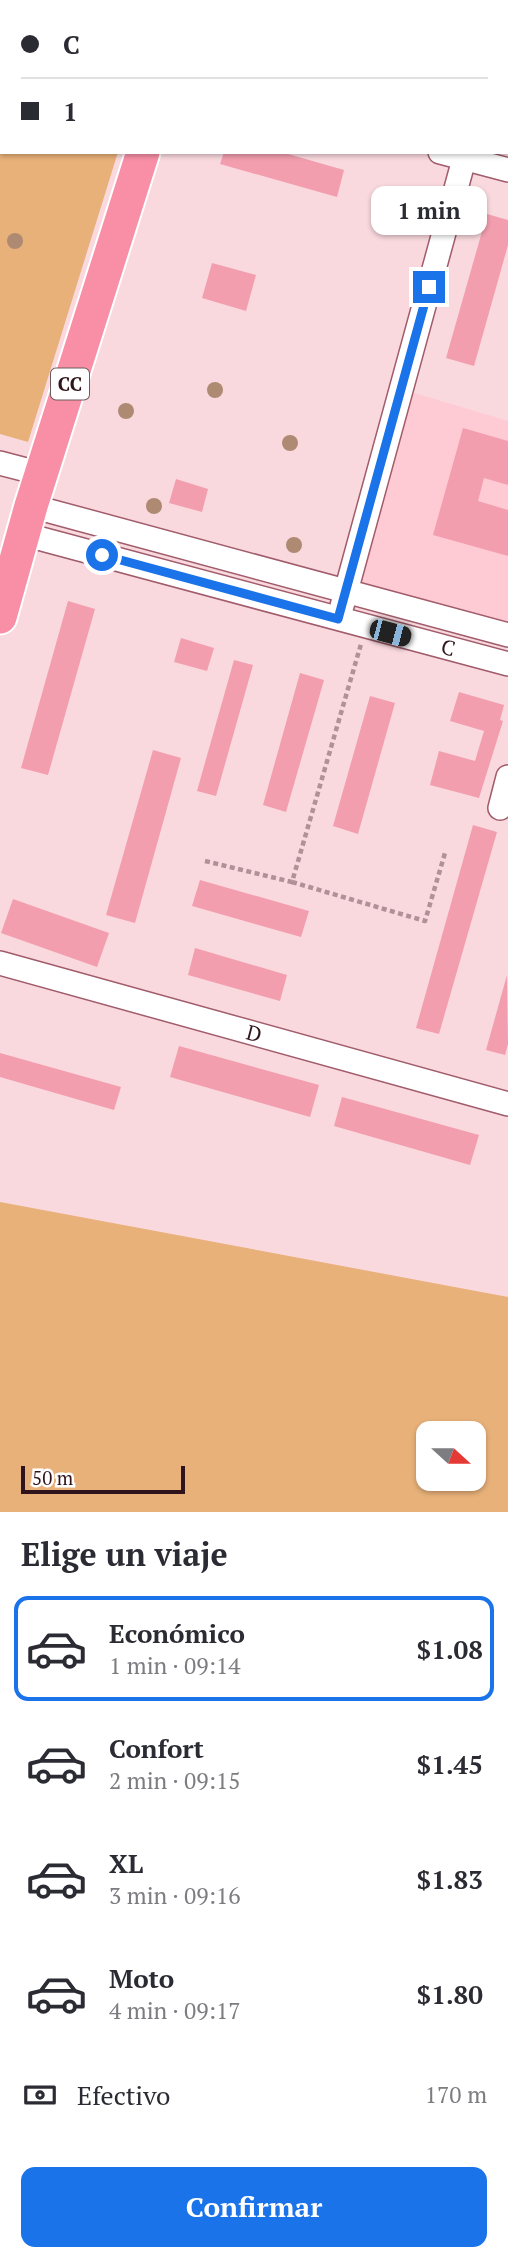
<!DOCTYPE html>
<html lang="es">
<head>
<meta charset="utf-8">
<style>
  body { margin:0; font-family:"PT Serif",serif; background:#f2f2f3; color:#2b2b33; height:100vh; display:flex; flex-direction:column; font-size:26px; white-space:nowrap }
  * { box-sizing:border-box; margin:0 }
  p { font-size:23px; color:#7c7c81 }
  .icon { flex:none; width:38px; height:38px; fill:none; stroke:currentColor; stroke-width:2; stroke-linecap:round; stroke-linejoin:round }
  .map { position:relative; height:1512px; overflow:hidden }
  .panel { display:flex; flex-direction:column; background:#fff; flex:1 }
  .panel>* { flex:none }
  .hud { position:absolute; left:0px; top:0px; width:509px; height:154px; box-shadow:0 2px 5px #0004; display:grid; align-content:center; height:154px; padding:0 21px; background:#fff }
  .needle { width:46px; rotate:111deg }
  .fabs { position:absolute; left:416px; top:1421px; display:grid; gap:14px }
  .fabs a { display:grid; place-items:center; width:70px; height:70px; border-radius:14px; background:#fff; box-shadow:0 2px 5px #0004; font-size:35px }
  .scale { position:absolute; left:21px; bottom:18px; width:164px; box-sizing:border-box; padding-left:7px; border:4px solid #30141b; border-top:0; font-size:19px; line-height:24px; white-space:nowrap; color:#30141b; -webkit-text-stroke:5px #fff; paint-order:stroke }
  .end { position:absolute; width:32px; height:32px; margin:-16px; border:9px solid #1a73e8; background:#fff; box-shadow:0 0 0 4px #fff }
  .from { border-radius:50% }
  .bubble { position:absolute; height:49px; border-radius:14px; background:#fff; box-shadow:0 2px 5px #0004; font-size:23px; font-weight:800; line-height:49px; text-align:center }
  .car { position:absolute; width:21px; height:42px; margin:-21px -10px; border-radius:9px; box-shadow:0 0 5px 2px #0007; background:linear-gradient(#222 24%,#8ab4d8 0 40%,#222 0 76%,#8ab4d8 0 86%,#222 0) }
  .hud b { display:flex; align-items:center; gap:24px; height:66px; font-size:26px }
  .hud b+b { border-top:2px solid #e1e1e2 }
  .hud i { width:18px; height:18px; background:#2b2b33 }
  ul { padding:0; list-style:none }
  li { display:flex; align-items:center; gap:21px; height:105px; margin:0 14px 10px; padding:0 7px; border:4px solid transparent; border-radius:14px }
  li div { flex:1 }
  li b { display:block; font-size:26px }
  li em { font-style:normal; font-weight:800 }
  li.selected { border-color:#1a73e8 }
  li>.icon { width:63px; height:63px; stroke-width:1.5 }
  h2 { padding:0 21px; font-size:32px; line-height:84px }
  .pay { display:flex; align-items:center; gap:18px; height:77px; padding:0 21px; font-size:26px }
  .pay p { margin-inline-start:auto }
  .button { display:flex; gap:14px; margin-top:auto; padding:14px 21px }
  .button a { flex:1; height:80px; border-radius:14px; background:#1a73e8; color:#fff; font-size:28px; font-weight:800; line-height:80px; text-align:center }
  .map>svg:first-child { display:block }
  .built { fill:#fecad3 }
  .green { fill:#e8b179; fill-rule:evenodd }
  .building { fill:#f39eaf }
  .lines { fill:none; stroke-linecap:round; stroke-linejoin:round }
  .minor-casing { stroke:#a15c6b; stroke-width:26 }
  .highway-casing { stroke:#fff; stroke-width:37 }
  .path { stroke:#af9197; stroke-width:4.5; stroke-dasharray:5 3.5; stroke-linecap:butt }
  .minor { stroke:#fff; stroke-width:23 }
  .highway { stroke:#f98fa6; stroke-width:33 }
  .tree { fill:#ae8a73 }
  .route { stroke:#1a73e8; stroke-width:9 }
  .labels { text-anchor:middle; stroke-width:5; stroke-linejoin:round; paint-order:stroke }
  .shield { fill:#fff; stroke:#6e5a5f; stroke-width:2 }
  .shield-label { font-size:19px; font-weight:bold; fill:#30141b }
  .street-label { font-size:21px; fill:#30141b; stroke:#fff }
</style>
</head>
<body>
<div class="map">
<svg width="508" height="1512" viewBox="0 0 508 1512">
  <rect width="100%" height="100%" fill="#f9d9de"/>
  <path class="built" d="M401,389L508,421V635L346,591Z"/>
  <g class="green">
    <path d="M0,0H166L2,2V152H118L28,442L0,434Z"/>
    <path d="M0,1202L508,1297V1512H0ZM429,1433H474V1479H429Z"/>
  </g>
  <g class="building">
    <path d="M224,152H281L344,170L337,197L220,164Z"/>
    <path d="M487,214L508,220V245L474,366L446,358Z"/>
    <path d="M212,263L256,275L246,311L202,298Z"/>
    <path d="M463,428L508,441V485L484,478L478,501L508,510V556L433,535Z"/>
    <path d="M176,479L208,489L202,512L169,503Z"/>
    <path d="M68,601L95,609L48,775L21,768Z"/>
    <path d="M181,638L214,648L207,671L174,662Z"/>
    <path d="M234,660L253,665L216,796L197,791Z"/>
    <path d="M300,673L324,680L286,812L263,805Z"/>
    <path d="M459,692L504,705L500,720L503,721L479,798L430,785L439,751L475,761L484,731L450,721Z"/>
    <path d="M370,696L395,703L358,834L333,826Z"/>
    <path d="M153,750L181,758L135,923L106,915Z"/>
    <path d="M473,825L497,832L439,1034L416,1028Z"/>
    <path d="M200,880L309,911L301,937L192,906Z"/>
    <path d="M13,899L109,933L97,967L1,933Z"/>
    <path d="M195,948L287,975L280,1001L188,975Z"/>
    <path d="M507,975L508,1044L505,1055L486,1050Z"/>
    <path d="M179,1046L319,1085L310,1117L170,1077Z"/>
    <path d="M0,1053L121,1087L114,1110L0,1077Z"/>
    <path d="M342,1097L479,1135L470,1165L334,1126Z"/>
  </g>
  <g class="lines">
    <g class="minor-casing">
      <g id="minor">
        <path d="M508,2V0"/>
        <path d="M440,152L508,170"/>
        <path d="M0,463L42,474"/>
        <path d="M31,506L508,635"/>
        <path d="M23,534L508,664"/>
        <path d="M342,606L466,152"/>
        <path d="M500,808L508,777"/>
        <path d="M0,963L508,1104"/>
      </g>
    </g>
    <g class="highway-casing">
      <g id="highway">
        <path d="M191,2V0"/>
        <path d="M0,617L31,506L143,152"/>
      </g>
    </g>
    <g class="path">
      <path d="M205,861L292,882L361,644"/>
      <path d="M292,882L425,921L445,853"/>
    </g>
    <use href="#minor" class="minor"/>
    <use href="#highway" class="highway"/>
  </g>
  <g class="tree">
    <circle cx="15" cy="241" r="8"/>
    <circle cx="215" cy="390" r="8"/>
    <circle cx="126" cy="411" r="8"/>
    <circle cx="290" cy="443" r="8"/>
    <circle cx="154" cy="506" r="8"/>
    <circle cx="294" cy="545" r="8"/>
  </g>
  <g class="lines">
    <path class="route" d="M102,555L338,619L429,287"/>
  </g>
  <g class="labels">
    <rect class="shield" x="51" y="368.5" width="38" height="31" rx="5"/>
    <g class="shield-label">
      <text x="70" y="391">CC</text>
    </g>
    <g class="street-label">
      <text transform="translate(448 648) rotate(15)" y="7">C</text>
      <text transform="translate(254 1034) rotate(15)" y="7">D</text>
    </g>
  </g>
</svg>
<div class="fabs">
<a><svg class="needle" viewBox="-14 -14 28 28"><path d="M0-13l5 13h-10z" fill="#e53935"/><path d="M0 13l5-13h-10z" fill="#7c7c81"/></svg></a>
</div>
<div class="scale">50 m</div>
<i class="end from" style="left:102px;top:555px"></i>
<i class="end" style="left:429px;top:287px"></i>
<div class="bubble" style="left:371px;top:186px;width:116px">1 min</div>
<i class="car" style="left:390px;top:633px;rotate:105deg"></i>
<div class="hud">
<b><i class="from"></i>C</b>
<b><i></i>1</b>
</div>
</div>
<section class="panel">
<h2>Elige un viaje</h2>
<ul>
<li class="selected"><svg class="icon" aria-label="car" viewBox="0 0 24 24"><path d="M5 17H2v-5l4-1 3-4h7l3 4 3 1v5h-3M9 17h6M6 11h13"/><circle cx="7" cy="17" r="2"/><circle cx="17" cy="17" r="2"/></svg><div><b>Económico</b><p>1 min · 09:14</p></div><em>$1.08</em></li>
<li><svg class="icon" aria-label="car" viewBox="0 0 24 24"><path d="M5 17H2v-5l4-1 3-4h7l3 4 3 1v5h-3M9 17h6M6 11h13"/><circle cx="7" cy="17" r="2"/><circle cx="17" cy="17" r="2"/></svg><div><b>Confort</b><p>2 min · 09:15</p></div><em>$1.45</em></li>
<li><svg class="icon" aria-label="car" viewBox="0 0 24 24"><path d="M5 17H2v-5l4-1 3-4h7l3 4 3 1v5h-3M9 17h6M6 11h13"/><circle cx="7" cy="17" r="2"/><circle cx="17" cy="17" r="2"/></svg><div><b>XL</b><p>3 min · 09:16</p></div><em>$1.83</em></li>
<li><svg class="icon" aria-label="car" viewBox="0 0 24 24"><path d="M5 17H2v-5l4-1 3-4h7l3 4 3 1v5h-3M9 17h6M6 11h13"/><circle cx="7" cy="17" r="2"/><circle cx="17" cy="17" r="2"/></svg><div><b>Moto</b><p>4 min · 09:17</p></div><em>$1.80</em></li>
</ul>
<div class="pay"><svg class="icon" aria-label="cash" viewBox="0 0 24 24"><path d="M3 7h18v10H3z"/><circle cx="12" cy="12" r="2"/></svg>Efectivo<p>170 m</p></div>
<div class="button"><a>Confirmar</a></div>
</section>
</body>
</html>
